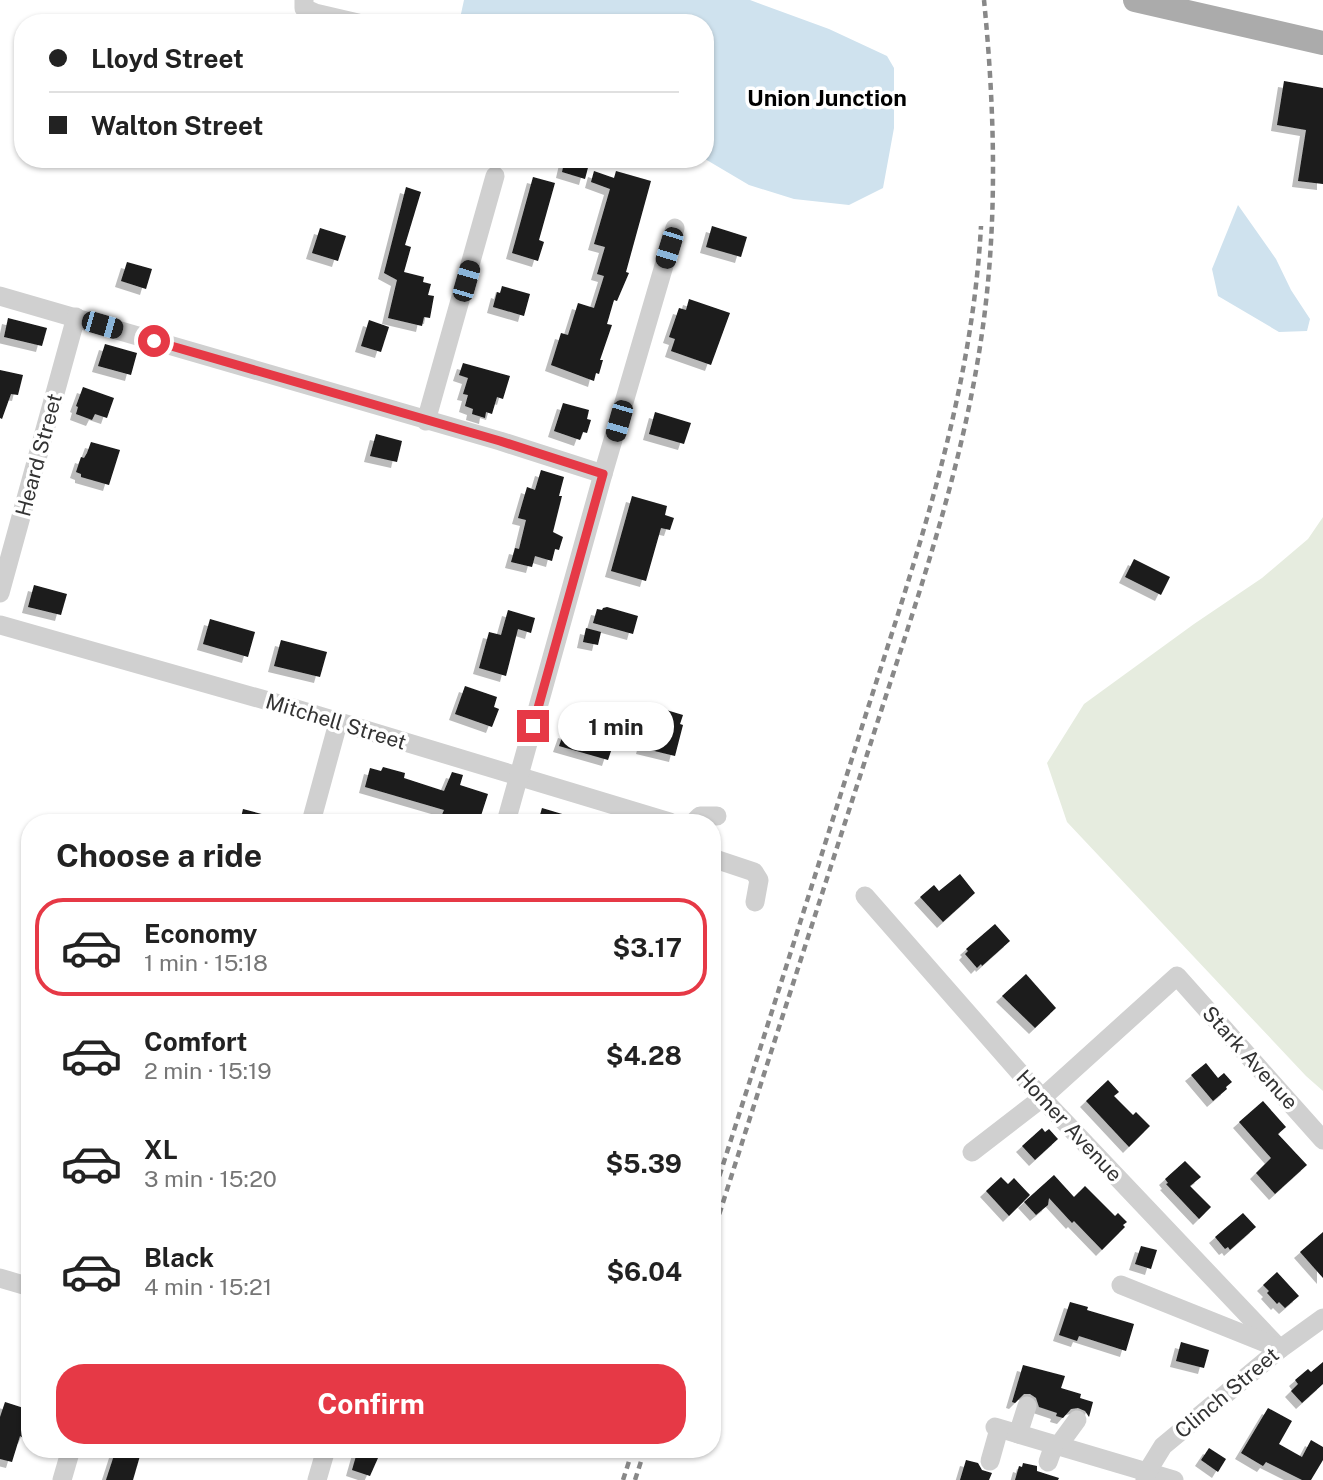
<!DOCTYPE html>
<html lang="en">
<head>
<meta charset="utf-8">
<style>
  body { margin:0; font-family:"Public Sans",sans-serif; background:#f6f6f6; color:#222; height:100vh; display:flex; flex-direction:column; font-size:26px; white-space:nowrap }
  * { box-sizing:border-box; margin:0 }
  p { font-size:23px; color:#767676 }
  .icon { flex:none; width:38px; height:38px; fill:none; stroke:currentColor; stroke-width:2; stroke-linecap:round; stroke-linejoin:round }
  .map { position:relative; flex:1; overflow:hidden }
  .sheet { position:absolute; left:21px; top:814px; width:700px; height:644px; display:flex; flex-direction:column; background:#fff; border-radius:28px; box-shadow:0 2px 5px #0004 }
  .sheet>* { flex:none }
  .guide { position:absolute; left:14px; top:14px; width:700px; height:154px; border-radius:28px; box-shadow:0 2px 5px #0004; display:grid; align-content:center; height:154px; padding:0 35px; background:#fff }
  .end { position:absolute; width:32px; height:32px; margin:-16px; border:9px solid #e63946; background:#fff; box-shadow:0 0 0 4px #fff }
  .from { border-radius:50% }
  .bubble { position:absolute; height:49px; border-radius:24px; background:#fff; box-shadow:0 2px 5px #0004; font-size:23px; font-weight:700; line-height:49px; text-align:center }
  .car { position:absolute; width:21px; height:42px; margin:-21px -10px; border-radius:9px; box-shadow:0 0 5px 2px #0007; background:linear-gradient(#222 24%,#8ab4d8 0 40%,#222 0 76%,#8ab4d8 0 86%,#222 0) }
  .guide b { display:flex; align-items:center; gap:24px; height:66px; font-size:26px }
  .guide b+b { border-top:2px solid #e0e0e0 }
  .guide i { width:18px; height:18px; background:#222 }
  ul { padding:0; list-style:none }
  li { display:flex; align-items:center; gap:21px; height:98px; margin:0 14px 10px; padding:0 21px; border:4px solid transparent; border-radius:28px }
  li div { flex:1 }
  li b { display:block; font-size:26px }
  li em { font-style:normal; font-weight:700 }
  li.active { border-color:#e63946 }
  li>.icon { width:63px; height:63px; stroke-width:1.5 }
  h2 { padding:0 35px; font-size:32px; line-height:84px }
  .button { display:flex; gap:14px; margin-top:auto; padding:14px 35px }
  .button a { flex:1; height:80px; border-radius:28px; background:#e63946; color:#fff; font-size:28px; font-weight:700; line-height:80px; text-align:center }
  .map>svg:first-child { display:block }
  .green { fill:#e6ecdf }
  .water { fill:#cfe2ee }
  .building { fill:#1a1a1a; filter:url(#shadow) }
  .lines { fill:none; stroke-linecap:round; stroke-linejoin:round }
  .minor { stroke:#d0d0d0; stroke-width:19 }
  .major { stroke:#ababab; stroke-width:24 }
  .rail { stroke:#888; stroke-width:4.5; stroke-dasharray:7 5; stroke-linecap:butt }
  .route { stroke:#e63946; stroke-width:9 }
  .labels { text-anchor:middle; stroke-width:7; stroke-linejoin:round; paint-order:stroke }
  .street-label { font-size:21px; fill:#333; stroke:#fff }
  .neighbourhood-label { font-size:23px; font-weight:bold; fill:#000; stroke:#fff }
</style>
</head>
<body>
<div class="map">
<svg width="1323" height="1480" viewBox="0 0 1323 1480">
  <defs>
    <filter id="shadow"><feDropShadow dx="-6" dy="6" stdDeviation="0" flood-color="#0004"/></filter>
  </defs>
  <rect width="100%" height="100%" fill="#fff"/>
  <path class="green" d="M1323,517V1091L1306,1076L1067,822L1047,763L1084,704L1194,624L1262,578L1308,539Z"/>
  <g class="water">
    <path d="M464,0H750L829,29L887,56L894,68V128L883,188L849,205L794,199L749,185L705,159V23H459Z"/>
    <path d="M1238,205L1276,259L1291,290L1310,319L1307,331L1279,332L1218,296L1212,269Z"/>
  </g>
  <g class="building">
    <path d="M1284,81L1323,88V184L1298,181L1306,130L1277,125Z"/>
    <path d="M565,159L589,164L585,179L562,172Z"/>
    <path d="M594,171L614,178L616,171L651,181L626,272L629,273L617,301L614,300L607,324L612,325L600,360H603L599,374L596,373L594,381L551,365L561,333L568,335L578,303L594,308L604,276L597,274L605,247L594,244L610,189L591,182Z"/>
    <path d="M533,177L555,183L539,240L544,242L538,261L512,253Z"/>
    <path d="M406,187L421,192L405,245L411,247L404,272L424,277L423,282L431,284L428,295L434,296L430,318L424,317L422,326L388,318L397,280L384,273Z"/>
    <path d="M712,226L747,237L741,257L706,247Z"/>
    <path d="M320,228L346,236L338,261L312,253Z"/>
    <path d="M127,262L152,269L146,289L121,281Z"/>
    <path d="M502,286L530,294L524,316L493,307L497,292L500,293Z"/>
    <path d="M689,299L730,313L711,365L671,351L675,339L669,337L679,308L686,310Z"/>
    <path d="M8,318L47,328L42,346L4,337Z"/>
    <path d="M369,320L389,327L381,352L361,346Z"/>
    <path d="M105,344L137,353L131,375L98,366Z"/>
    <path d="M463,363L510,376L503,399L497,397L492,414L486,412L485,418L472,414L473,409L465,406L468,395L463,394L468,378L459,375Z"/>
    <path d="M0,370L23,375L18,395L11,394L2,419L0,418Z"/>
    <path d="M83,387L114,398L107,418L95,414L92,420L76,414L78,407L76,406Z"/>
    <path d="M563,403L589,410L587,419L591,420L587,433L583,432L580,440L554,431Z"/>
    <path d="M655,412L691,423L684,444L649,434Z"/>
    <path d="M376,434L402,441L397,462L370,456Z"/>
    <path d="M91,442L120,450L109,485L81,477V474L76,472L81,457L84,458L87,453Z"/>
    <path d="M541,470L564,477L559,496H562L553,532L563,537L559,550L555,549L552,561L535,556L532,567L511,562L515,548L519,549L526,520L518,518L527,487L535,490Z"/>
    <path d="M632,496L667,506L665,515L674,518L670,530L661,528L646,581L611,571Z"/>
    <path d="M1134,559L1170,577L1161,595L1125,577Z"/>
    <path d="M34,585L67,594L61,615L28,607Z"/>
    <path d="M607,607L638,616L633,634L593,623L597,609L602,610L603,608Z"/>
    <path d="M508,610L535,618L531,633L518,629L506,676L479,668L489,632L501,635Z"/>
    <path d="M210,619L255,632L248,657L203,644Z"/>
    <path d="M586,628L601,632L598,645L583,642Z"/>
    <path d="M281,640L327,652L320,677L274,666Z"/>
    <path d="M465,686L497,697L494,707L499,709L492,727L455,714Z"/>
    <path d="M663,709L683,715L680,724L683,725L675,756L642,748L648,727L657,729Z"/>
    <path d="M581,711L603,718L601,727L609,729L606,740L614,742L608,760L559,746L564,732L574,735Z"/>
    <path d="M383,767L405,773L404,778L444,791L452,772L463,775L460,785L488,794L479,822H459L441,817L444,810L365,787L370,768L381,771Z"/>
    <path d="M542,808L579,819V822H538Z"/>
    <path d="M243,809L277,818V822H240Z"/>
    <path d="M960,874L975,893L943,922L920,897L934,885L939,891Z"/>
    <path d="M995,924L1010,941L982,966L981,964L977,968L965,954L968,951L966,949Z"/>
    <path d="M1026,974L1056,1008L1035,1028L1002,996Z"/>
    <path d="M1206,1063L1218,1078L1224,1073L1232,1082L1226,1087L1227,1089L1213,1101L1191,1075Z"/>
    <path d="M1108,1080L1119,1092L1114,1096L1133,1115L1136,1112L1150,1126L1129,1147L1086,1101Z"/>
    <path d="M1263,1101L1286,1127L1278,1134L1307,1165L1275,1194L1256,1173L1271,1158L1239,1122Z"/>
    <path d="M1042,1128L1045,1132L1049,1129L1058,1139L1035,1160L1022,1146Z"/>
    <path d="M1185,1161L1201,1177L1190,1186L1211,1207L1199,1219L1166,1184L1168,1183L1165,1179Z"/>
    <path d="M1054,1175L1074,1197L1085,1186L1115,1216L1118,1213L1127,1222L1123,1225L1125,1227L1102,1250L1074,1221L1072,1223L1049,1198L1048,1205L1036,1215L1024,1202Z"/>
    <path d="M1001,1177L1008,1184L1014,1178L1030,1195L1009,1216L986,1191Z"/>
    <path d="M1243,1213L1256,1227L1230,1250L1228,1247L1225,1249L1215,1237Z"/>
    <path d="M1323,1232V1278L1300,1252Z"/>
    <path d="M1141,1246L1157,1250L1151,1269L1135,1264Z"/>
    <path d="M1277,1272L1299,1296L1285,1308L1279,1302L1277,1304L1267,1293L1269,1291L1263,1285Z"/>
    <path d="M1070,1302L1088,1307L1087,1310L1134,1324L1126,1351L1079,1336L1077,1341L1059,1335Z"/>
    <path d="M1181,1342L1209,1350L1204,1368L1176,1361Z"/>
    <path d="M1323,1362V1384L1302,1403L1291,1391L1298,1384L1295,1380L1308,1369L1311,1372Z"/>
    <path d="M1023,1365L1065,1376L1061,1388L1081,1394L1080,1398L1093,1402L1089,1417L1085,1411L1078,1408L1071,1409L1063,1418L1056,1416L1057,1413L1039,1407L1036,1398L1030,1394H1024L1015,1403L1012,1402Z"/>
    <path d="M5,1402L30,1410V1432L27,1431L24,1438L20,1436L12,1462L0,1459V1417Z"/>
    <path d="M1268,1408L1292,1421L1279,1444L1302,1457L1311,1440L1323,1447V1460L1311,1480H1302L1266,1462L1263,1466L1241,1453Z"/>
    <path d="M1209,1448L1226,1459L1218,1472L1201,1460Z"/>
    <path d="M116,1449H142L133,1480H106Z"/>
    <path d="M358,1449H382L370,1476L352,1470Z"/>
    <path d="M966,1460L978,1463L982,1470L992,1473L989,1480H960Z"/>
    <path d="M1023,1463L1037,1466V1471L1059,1478L1058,1480H1015L1019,1466L1022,1467Z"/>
  </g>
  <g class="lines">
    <g class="minor">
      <path d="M304,0V8L315,13L358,23"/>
      <path d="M0,296L500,441L603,474"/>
      <path d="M426,421L495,176"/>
      <path d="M0,593L76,317"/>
      <path d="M0,625L286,706L670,822"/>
      <path d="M311,822L338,723"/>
      <path d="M506,822L603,474L675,228"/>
      <path d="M694,822L700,816H717"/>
      <path d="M712,858L754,872L759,880L755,902"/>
      <path d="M865,896L1042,1098L1280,1349"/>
      <path d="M972,1152L1042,1098L1177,976L1323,1140"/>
      <path d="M0,1278L30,1287"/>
      <path d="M1121,1285L1273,1346"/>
      <path d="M995,1427L1174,1480"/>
      <path d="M1018,1434L1027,1406"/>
      <path d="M1058,1446L1077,1420"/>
      <path d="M990,1461L999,1429"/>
      <path d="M1048,1462L1054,1445"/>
      <path d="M62,1480L71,1449"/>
      <path d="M317,1480L326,1449"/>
      <path d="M1145,1480L1147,1472L1163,1446L1280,1349L1323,1318"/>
    </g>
    <path class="major" d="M1135,0L1323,43"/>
    <g class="rail">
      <path d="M712,1199C764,1037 815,876 866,714C917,555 972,394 981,226"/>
      <path d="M712,1237C765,1070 819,903 873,736C915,605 961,475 981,340C998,227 995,112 984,0"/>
      <path d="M623,1480L633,1449"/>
      <path d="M635,1480L645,1449"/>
    </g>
  </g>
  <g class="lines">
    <path class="route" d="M154,341L500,441L603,474L533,726"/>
  </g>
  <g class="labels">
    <g class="street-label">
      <text transform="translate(39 455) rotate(-75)" y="7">Heard Street</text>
      <text transform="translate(336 722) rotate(17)" y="7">Mitchell Street</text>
      <text transform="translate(1250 1058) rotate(48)" y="7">Stark Avenue</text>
      <text transform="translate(1069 1126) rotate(47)" y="7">Homer Avenue</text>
      <text transform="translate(1227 1393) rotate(-40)" y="7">Clinch Street</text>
    </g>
    <g class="neighbourhood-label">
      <text x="827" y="106">Union Junction</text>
    </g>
  </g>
</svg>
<i class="end from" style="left:154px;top:341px"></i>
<i class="end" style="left:533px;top:726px"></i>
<div class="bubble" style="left:558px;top:702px;width:116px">1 min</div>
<i class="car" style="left:669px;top:248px;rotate:197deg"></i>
<i class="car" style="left:466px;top:281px;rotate:16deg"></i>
<i class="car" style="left:102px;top:325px;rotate:106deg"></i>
<i class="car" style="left:619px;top:421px;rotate:196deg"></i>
<div class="guide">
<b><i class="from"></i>Lloyd Street</b>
<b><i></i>Walton Street</b>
</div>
<section class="sheet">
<h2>Choose a ride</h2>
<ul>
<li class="active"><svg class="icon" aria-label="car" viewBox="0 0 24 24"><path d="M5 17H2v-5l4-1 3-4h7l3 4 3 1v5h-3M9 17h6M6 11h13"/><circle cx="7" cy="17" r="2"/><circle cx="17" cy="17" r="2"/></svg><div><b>Economy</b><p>1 min · 15:18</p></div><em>$3.17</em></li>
<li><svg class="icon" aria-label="car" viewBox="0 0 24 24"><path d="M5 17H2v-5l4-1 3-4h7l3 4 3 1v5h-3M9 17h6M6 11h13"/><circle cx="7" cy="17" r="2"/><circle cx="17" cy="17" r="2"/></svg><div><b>Comfort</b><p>2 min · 15:19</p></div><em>$4.28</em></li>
<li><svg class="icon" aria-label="car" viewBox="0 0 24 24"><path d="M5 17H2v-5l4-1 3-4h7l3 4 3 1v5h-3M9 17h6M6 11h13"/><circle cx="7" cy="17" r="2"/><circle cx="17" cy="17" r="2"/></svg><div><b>XL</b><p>3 min · 15:20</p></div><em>$5.39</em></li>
<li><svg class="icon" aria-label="car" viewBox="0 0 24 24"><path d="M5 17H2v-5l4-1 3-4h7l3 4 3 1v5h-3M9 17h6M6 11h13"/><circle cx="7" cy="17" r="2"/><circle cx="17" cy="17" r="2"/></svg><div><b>Black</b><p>4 min · 15:21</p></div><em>$6.04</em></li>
</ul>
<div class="button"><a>Confirm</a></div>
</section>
</div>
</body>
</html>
